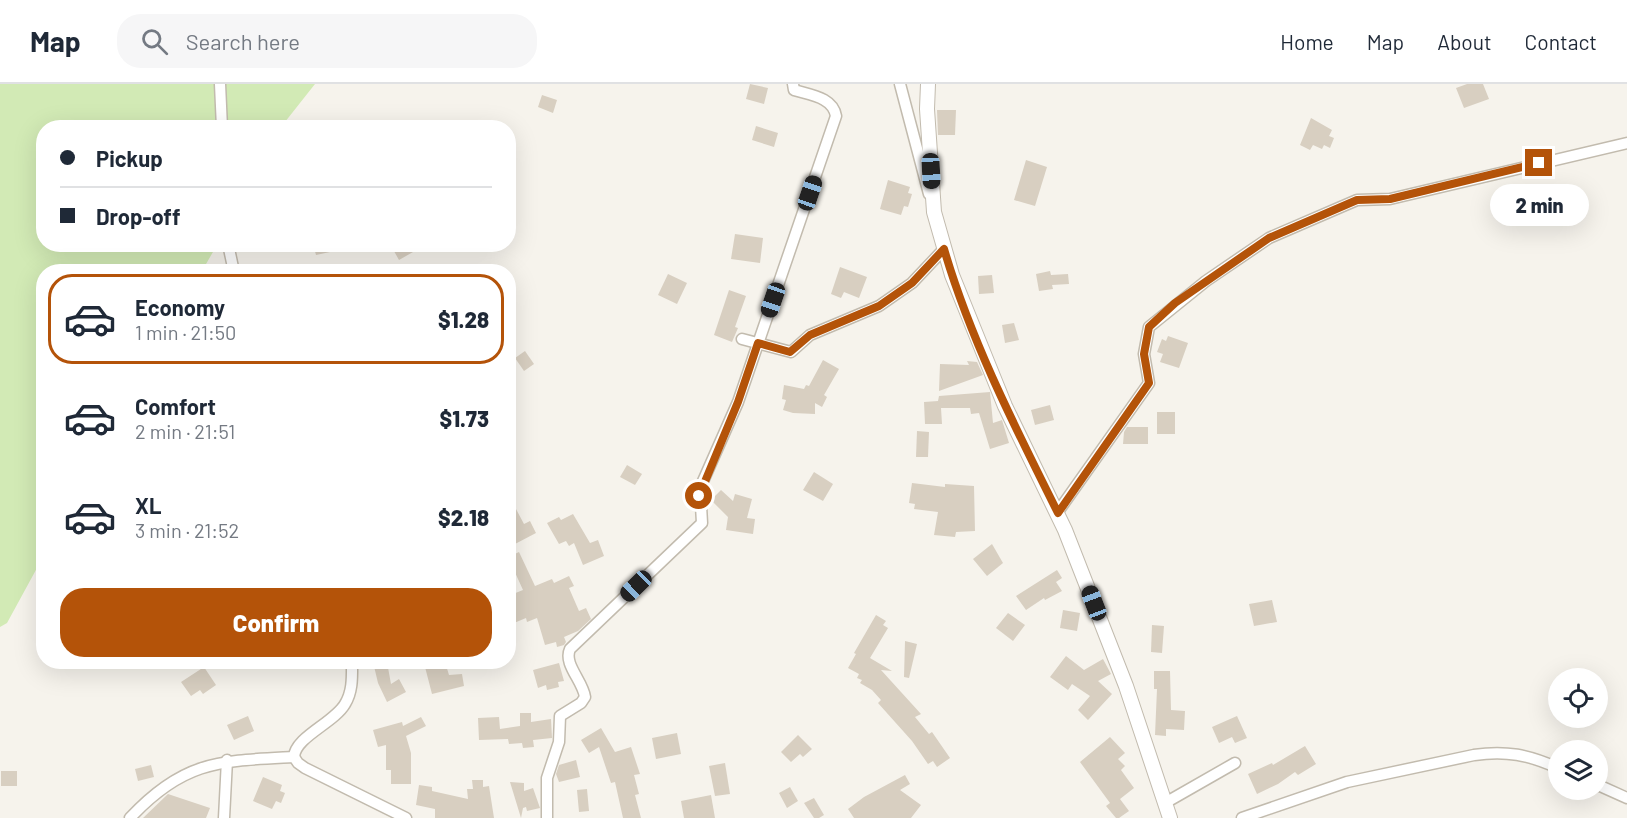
<!DOCTYPE html>
<html lang="en">
<head>
<meta charset="utf-8">
<style>
  body { margin:0; font-family:Barlow,sans-serif; background:#f6f6f7; color:#1f2937; height:100vh; display:flex; flex-direction:column; font-size:22px; white-space:nowrap }
  * { box-sizing:border-box; margin:0 }
  p { font-size:20px; color:#747a83 }
  .icon { flex:none; width:33px; height:33px; fill:none; stroke:currentColor; stroke-width:2; stroke-linecap:round; stroke-linejoin:round }
  .map { position:relative; flex:1; overflow:hidden }
  .side { position:absolute; left:36px; top:180px; width:480px; height:405px; display:flex; flex-direction:column; background:#fff; border-radius:24px; box-shadow:0 6px 24px #0002 }
  .side>* { flex:none }
  .hud { position:absolute; left:36px; top:36px; width:480px; height:132px; border-radius:24px; box-shadow:0 6px 24px #0002; display:grid; align-content:center; height:132px; padding:0 24px; background:#fff }
  .tools { position:absolute; left:1548px; top:584px; display:grid; gap:12px }
  .tools a { display:grid; place-items:center; width:60px; height:60px; border-radius:50%; background:#fff; box-shadow:0 6px 24px #0002; font-size:30px }
  .end { position:absolute; width:27px; height:27px; margin:-14px; border:8px solid #b45309; background:#fff; box-shadow:0 0 0 3px #fff }
  .from { border-radius:50% }
  .bubble { position:absolute; height:42px; border-radius:21px; background:#fff; box-shadow:0 6px 24px #0002; font-size:20px; font-weight:800; line-height:42px; text-align:center }
  .car { position:absolute; width:18px; height:36px; margin:-18px -9px; border-radius:8px; box-shadow:0 0 4px 2px #0007; background:linear-gradient(#222 24%,#8ab4d8 0 40%,#222 0 76%,#8ab4d8 0 86%,#222 0) }
  .hud b { display:flex; align-items:center; gap:21px; height:57px; font-size:22px }
  .hud b+b { border-top:2px solid #e0e1e3 }
  .hud i { width:15px; height:15px; background:#1f2937 }
  ul { padding:10px 0 0; list-style:none }
  li { display:flex; align-items:center; gap:18px; height:90px; margin:0 12px 9px; padding:0 12px; border:3px solid transparent; border-radius:24px }
  li div { flex:1 }
  li b { display:block; font-size:22px }
  li em { font-style:normal; font-weight:800 }
  li.current { border-color:#b45309 }
  li>.icon { width:54px; height:54px; stroke-width:1.5 }
  .primary-button { display:flex; gap:12px; margin-top:auto; padding:12px 24px }
  .primary-button a { flex:1; height:69px; border-radius:24px; background:#b45309; color:#fff; font-size:24px; font-weight:800; line-height:69px; text-align:center }
  header { display:flex; align-items:center; gap:36px; box-sizing:border-box; height:84px; padding:0 30px; background:#fff; border-bottom:2px solid #e0e1e3 }
  header strong { font-size:28px }
  nav { display:flex; gap:33px; margin-inline-start:auto; font-size:21px }
  .search { width:420px; height:54px; background:#f6f6f7; display:flex; align-items:center; gap:15px; box-sizing:border-box; padding:0 21px; border-radius:24px; color:#747a83; font-size:22px }
  .map>svg:first-child { display:block }
  .green { fill:#d2eab5 }
  .building { fill:#d8cfc1 }
  .lines { fill:none; stroke-linecap:round; stroke-linejoin:round }
  .minor-casing { stroke:#c2bbae; stroke-width:13 }
  .tertiary-casing { stroke:#c2bbae; stroke-width:16 }
  .minor { stroke:#fff; stroke-width:10 }
  .tertiary { stroke:#fff; stroke-width:14 }
  .route { stroke:#b45309; stroke-width:8 }
</style>
</head>
<body>
<header>
<strong>Map</strong>
<div class="search"><svg class="icon" aria-label="search" viewBox="0 0 24 24"><circle cx="10" cy="10" r="6"/><path d="M15 15l6 6"/></svg>Search here</div>
<nav><a>Home</a><a>Map</a><a>About</a><a>Contact</a></nav>
</header>
<div class="map">
<svg width="1627" height="734" viewBox="0 0 1627 734">
  <rect width="100%" height="100%" fill="#f6f3ec"/>
  <path class="green" d="M0,0H315L281,43L44,44V160L217,161L202,187L44,188L43,473L7,539L0,543Z"/>
  <g class="building">
    <path d="M750,0L768,4L764,20L746,15Z"/>
    <path d="M1467,0H1483L1489,15L1464,24L1456,4Z"/>
    <path d="M542,11L557,16L553,29L538,23Z"/>
    <path d="M937,26H956L955,51H938Z"/>
    <path d="M1311,34L1332,46L1329,52L1334,54L1330,64L1324,61L1322,65L1313,61L1310,66L1300,61Z"/>
    <path d="M756,42L778,49L774,63L752,56Z"/>
    <path d="M1026,76L1047,83L1035,122L1014,116Z"/>
    <path d="M888,96L910,103L908,109L912,110L908,123L904,122L901,131L880,125Z"/>
    <path d="M735,150L763,154L760,179L731,175Z"/>
    <path d="M313,160H344V165L316,171Z"/>
    <path d="M390,160H427L399,176Z"/>
    <path d="M840,183L867,193L859,214L844,208L841,214L831,210Z"/>
    <path d="M1050,187L1051,191L1068,190L1069,200L1052,201L1053,205L1039,207L1036,190Z"/>
    <path d="M668,190L687,199L677,220L658,211Z"/>
    <path d="M992,191L994,209L979,210L978,192Z"/>
    <path d="M729,206L746,212L735,243L738,244L732,258L714,251Z"/>
    <path d="M1014,239L1019,256L1005,259L1002,241Z"/>
    <path d="M1168,252L1188,259L1179,284L1160,278L1163,270L1157,268L1162,255L1166,257Z"/>
    <path d="M525,267L534,280L524,287L515,274Z"/>
    <path d="M823,276L839,285L824,311L827,313L822,323L815,319V330L793,329L783,326L786,316L782,315L784,301L804,305L806,301L809,302Z"/>
    <path d="M967,277L977,278L983,291L939,307L940,280L969,281Z"/>
    <path d="M990,308L993,339L1002,336L1009,359L990,365L979,329L971,330L970,324H941L942,340H925L924,318L938,317L939,312Z"/>
    <path d="M1050,321L1054,336L1035,341L1031,326Z"/>
    <rect x="1157" y="328" width="18" height="22"/>
    <path d="M1127,343H1148V360H1123L1124,348Z"/>
    <path d="M917,347L929,348L928,373H916Z"/>
    <path d="M627,381L642,390L635,401L620,393Z"/>
    <path d="M814,388L833,400L823,417L803,406Z"/>
    <path d="M912,399L945,403V400L974,402L975,447L956,448L955,453L934,451L938,428L914,425L915,420L909,419Z"/>
    <path d="M721,406L733,417L735,410L752,415L747,434L755,435L753,450L726,446L728,433L711,416Z"/>
    <path d="M516,425L524,440L530,437L536,449L515,460L508,448V429Z"/>
    <path d="M573,430L590,459L598,456L604,472L583,481L574,459L569,462L566,457L559,460L547,439L559,433L561,436Z"/>
    <path d="M992,460L1003,479L987,492L973,475Z"/>
    <path d="M519,468L535,502L552,495L554,499L569,492L574,502L569,504L579,527L586,524L591,535L578,547L564,553L566,558L564,561L557,563L556,558L545,561L537,534L527,538L526,534L514,539L508,527V512L523,506L508,473Z"/>
    <path d="M1057,486L1062,494L1056,498L1062,507L1045,516L1044,514L1026,526L1016,512Z"/>
    <path d="M1272,516L1277,538L1254,542L1249,520Z"/>
    <path d="M1063,526L1080,529L1077,547L1060,544Z"/>
    <path d="M1008,529L1025,541L1013,557L996,544Z"/>
    <path d="M876,531L886,537L883,541L888,544L870,574L892,587L881,586L921,630L915,633L929,650L932,648L950,674L937,683L933,677L928,680L912,657L878,619L881,616L872,606L860,599L862,596L857,594L859,590L848,584L856,570L854,569Z"/>
    <path d="M1152,541L1164,542L1162,569L1151,568Z"/>
    <path d="M905,557L917,560L909,594L904,593Z"/>
    <path d="M1066,572L1084,586L1103,575L1111,590L1098,597L1112,610L1088,636L1078,626L1090,612L1072,600L1068,606L1050,593Z"/>
    <path d="M373,578H387L391,600L399,595L406,608L387,618L378,599Z"/>
    <path d="M445,578L449,591L462,590L464,602L432,610L425,583Z"/>
    <path d="M559,579L564,597L558,598L559,603L547,606L546,601L538,604L533,586Z"/>
    <path d="M204,583L216,601L203,610L200,606L191,612L181,598Z"/>
    <path d="M1154,587H1170L1171,626L1185,627L1184,646L1166,645V652L1155,651L1157,605H1154Z"/>
    <path d="M520,629H531V638L551,635L552,654L533,656L534,663L523,664L522,659L509,660L508,655L479,656L478,634L499,633L500,645L520,642Z"/>
    <path d="M248,632L254,647L234,656L227,641Z"/>
    <path d="M1237,632L1247,654L1235,659L1232,653L1219,659L1212,643Z"/>
    <path d="M421,633L426,642L406,652L411,669V700H391V686H386V661L378,663L373,646L402,638L403,642Z"/>
    <path d="M601,644L615,668L631,663L640,690L634,691L639,710L635,711L641,734H623L615,698L611,699L599,663L589,669L581,656Z"/>
    <path d="M677,649L681,670L656,675L652,654Z"/>
    <path d="M798,651L812,665L803,673L800,670L791,678L781,668Z"/>
    <path d="M1110,653L1125,669L1118,675L1125,682L1121,686L1134,704L1120,715L1129,727L1119,734H1116L1106,722L1110,719L1080,678Z"/>
    <path d="M1305,662L1316,680L1298,691L1295,688L1278,700L1257,710L1248,690L1272,679L1273,681Z"/>
    <path d="M576,676L580,693L559,698L556,690L559,681Z"/>
    <path d="M725,679L730,710L715,712L709,682Z"/>
    <path d="M151,681L154,693L138,697L135,685Z"/>
    <rect x="1" y="687" width="16" height="15"/>
    <path d="M905,691L910,700L900,706L921,721L911,734H854L848,725L864,713Z"/>
    <path d="M263,693L282,701L280,707L285,709L281,719L276,717L272,725L253,717Z"/>
    <path d="M472,696H483V703L489,702L494,734H435V725L416,721L419,701L432,703V707L468,715L467,705H473Z"/>
    <path d="M510,698L524,699V707L533,704L540,724L527,727L526,723L523,724L521,734Z"/>
    <path d="M790,703L798,717L787,724L779,709Z"/>
    <path d="M587,705L589,727L579,728L577,706Z"/>
    <path d="M168,710L210,724L206,734H143Z"/>
    <path d="M711,711L715,734H684L681,717Z"/>
    <path d="M814,714L824,731L819,734H814L804,719Z"/>
  </g>
  <g class="lines">
    <g class="minor-casing">
      <g id="minor">
        <path d="M220,0L222,44"/>
        <path d="M900,0L929,110"/>
        <path d="M228,160L234,188"/>
        <path d="M742,255L791,268L810,251L879,222L912,199L944,165"/>
        <path d="M1057,429L1149,299L1144,270L1149,243L1206,197L1269,154L1357,116L1390,115L1627,59"/>
        <path d="M294,673L298,679L305,684L406,734"/>
        <path d="M294,673C295,653 334,639 345,620C353,607 352,592 352,578"/>
        <path d="M1598,701L1627,714"/>
        <path d="M1165,719L1235,679"/>
        <path d="M130,734C184,676 220,677 294,673"/>
        <path d="M224,734L227,676"/>
        <path d="M547,734V694L559,658L560,632L581,619L585,613C583,597 563,580 570,565L702,439L700,404L738,318L836,32C833,13 810,11 794,6L793,0"/>
        <path d="M1242,734L1347,698L1474,671C1506,666 1529,671 1558,684"/>
      </g>
    </g>
    <g class="tertiary-casing">
      <path id="tertiary" d="M928,0L927,25L934,128L952,191L1005,322L1065,446L1126,602L1170,734"/>
    </g>
    <use href="#minor" class="minor"/>
    <use href="#tertiary" class="tertiary"/>
  </g>
  <g class="lines">
    <path class="route" d="M699,412L738,318L758,259L790,268L810,251L879,222L912,199L944,165C971,257 1015,343 1058,429L1149,299L1144,270L1149,243L1175,219L1269,154L1357,116L1390,115L1539,79"/>
  </g>
</svg>
<div class="tools">
<a><svg class="icon" aria-label="locate" viewBox="0 0 24 24"><circle cx="12" cy="12" r="6"/><path d="M12 2v4M12 18v4M2 12h4M18 12h4"/></svg></a>
<a><svg class="icon" aria-label="layers" viewBox="0 0 24 24"><path d="M12 4l9 5-9 5-9-5zM3 14l9 5 9-5"/></svg></a>
</div>
<i class="end from" style="left:699px;top:412px"></i>
<i class="end" style="left:1539px;top:79px"></i>
<div class="bubble" style="left:1490px;top:100px;width:99px">2 min</div>
<i class="car" style="left:931px;top:87px;rotate:177deg"></i>
<i class="car" style="left:810px;top:109px;rotate:19deg"></i>
<i class="car" style="left:773px;top:216px;rotate:199deg"></i>
<i class="car" style="left:636px;top:502px;rotate:226deg"></i>
<i class="car" style="left:1094px;top:519px;rotate:339deg"></i>
<div class="hud">
<b><i class="from"></i>Pickup</b>
<b><i></i>Drop-off</b>
</div>
<section class="side">
<ul>
<li class="current"><svg class="icon" aria-label="car" viewBox="0 0 24 24"><path d="M5 17H2v-5l4-1 3-4h7l3 4 3 1v5h-3M9 17h6M6 11h13"/><circle cx="7" cy="17" r="2"/><circle cx="17" cy="17" r="2"/></svg><div><b>Economy</b><p>1 min · 21:50</p></div><em>$1.28</em></li>
<li><svg class="icon" aria-label="car" viewBox="0 0 24 24"><path d="M5 17H2v-5l4-1 3-4h7l3 4 3 1v5h-3M9 17h6M6 11h13"/><circle cx="7" cy="17" r="2"/><circle cx="17" cy="17" r="2"/></svg><div><b>Comfort</b><p>2 min · 21:51</p></div><em>$1.73</em></li>
<li><svg class="icon" aria-label="car" viewBox="0 0 24 24"><path d="M5 17H2v-5l4-1 3-4h7l3 4 3 1v5h-3M9 17h6M6 11h13"/><circle cx="7" cy="17" r="2"/><circle cx="17" cy="17" r="2"/></svg><div><b>XL</b><p>3 min · 21:52</p></div><em>$2.18</em></li>
</ul>
<div class="primary-button"><a>Confirm</a></div>
</section>
</div>
</body>
</html>
